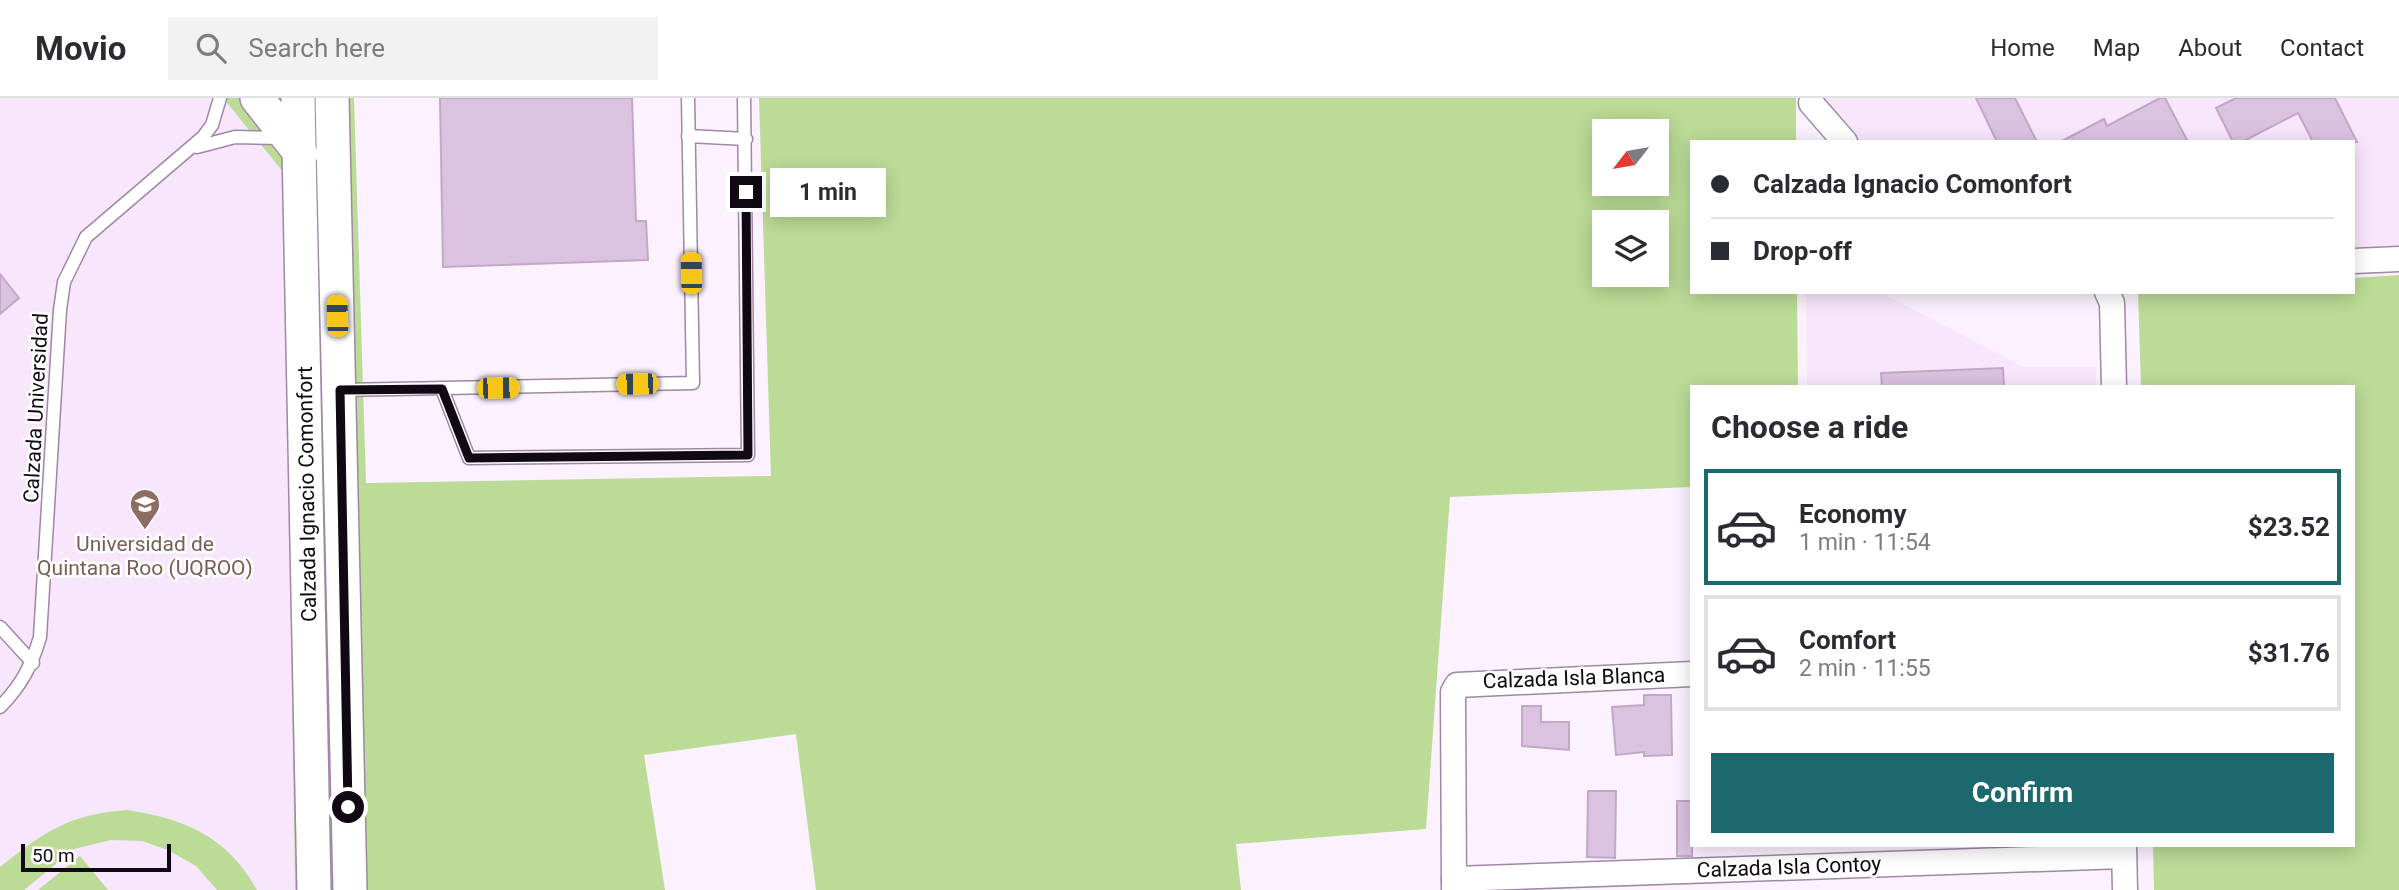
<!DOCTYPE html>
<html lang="en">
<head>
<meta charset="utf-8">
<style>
  body { margin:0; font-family:Roboto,sans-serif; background:#f2f2f3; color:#2b2b33; height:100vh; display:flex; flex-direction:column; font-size:26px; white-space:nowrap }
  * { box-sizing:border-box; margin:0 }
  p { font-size:23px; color:#7c7c81 }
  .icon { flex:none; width:38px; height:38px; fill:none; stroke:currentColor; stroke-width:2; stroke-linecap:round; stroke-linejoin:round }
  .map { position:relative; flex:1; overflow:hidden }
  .sheet { position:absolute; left:1690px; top:287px; width:665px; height:462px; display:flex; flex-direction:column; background:#fff; border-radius:0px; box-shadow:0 4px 18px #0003 }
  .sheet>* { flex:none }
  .top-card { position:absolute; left:1690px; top:42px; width:665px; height:154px; border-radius:0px; box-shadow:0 4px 18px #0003; display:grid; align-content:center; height:154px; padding:0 21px; background:#fff }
  .needle { width:46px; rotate:239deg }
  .tools { position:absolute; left:1592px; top:21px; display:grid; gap:14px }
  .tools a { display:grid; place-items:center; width:77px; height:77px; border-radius:0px; background:#fff; box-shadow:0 4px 18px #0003; font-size:35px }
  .scale { position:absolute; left:21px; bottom:18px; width:150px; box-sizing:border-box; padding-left:7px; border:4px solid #100813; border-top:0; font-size:19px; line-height:24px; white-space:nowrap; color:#100813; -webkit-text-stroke:5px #fff; paint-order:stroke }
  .end { position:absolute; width:32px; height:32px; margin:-16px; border:9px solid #100813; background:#fff; box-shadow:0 0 0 4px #fff }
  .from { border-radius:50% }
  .bubble { position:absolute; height:49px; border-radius:0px; background:#fff; box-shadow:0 4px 18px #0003; font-size:23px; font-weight:700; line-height:49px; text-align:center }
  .car { position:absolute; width:21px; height:42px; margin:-21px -10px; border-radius:9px; box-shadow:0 0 5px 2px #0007; background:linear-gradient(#f5c518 24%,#345 0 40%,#f5c518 0 76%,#345 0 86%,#f5c518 0) }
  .top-card b { display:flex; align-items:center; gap:24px; height:66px; font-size:26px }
  .top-card b+b { border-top:2px solid #e1e1e2 }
  .top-card i { width:18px; height:18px; background:#2b2b33 }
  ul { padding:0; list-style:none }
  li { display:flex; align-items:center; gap:21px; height:116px; margin:0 14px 10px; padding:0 7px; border:4px solid #e1e1e2; border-radius:0px }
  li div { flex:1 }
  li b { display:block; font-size:26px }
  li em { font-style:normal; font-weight:700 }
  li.selected { border-color:#1c696d }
  li>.icon { width:63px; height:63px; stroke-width:1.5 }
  h2 { padding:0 21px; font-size:32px; line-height:84px }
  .action { display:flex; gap:14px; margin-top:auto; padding:14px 21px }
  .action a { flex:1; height:80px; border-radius:0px; background:#1c696d; color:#fff; font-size:28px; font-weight:700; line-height:80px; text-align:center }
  header { display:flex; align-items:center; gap:42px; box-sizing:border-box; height:98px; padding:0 35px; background:#fff; border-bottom:2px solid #e1e1e2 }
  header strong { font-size:33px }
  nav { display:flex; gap:38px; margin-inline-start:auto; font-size:24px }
  .search { width:490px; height:63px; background:#f2f2f3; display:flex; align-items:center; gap:18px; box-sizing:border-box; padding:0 24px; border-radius:0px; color:#7c7c81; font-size:26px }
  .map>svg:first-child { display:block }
  .built { fill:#f8e6fd }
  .green { fill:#bbdb96; fill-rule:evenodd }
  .building { fill:#dac2e0; stroke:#c0a8c6; stroke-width:2 }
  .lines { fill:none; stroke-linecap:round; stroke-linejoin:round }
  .lane-casing { stroke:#9e88a4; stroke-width:15 }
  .street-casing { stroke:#9e88a4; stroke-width:27 }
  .secondary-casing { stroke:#9e88a4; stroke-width:36 }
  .lane { stroke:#fff; stroke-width:12 }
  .street { stroke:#fff; stroke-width:24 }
  .secondary { stroke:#fff; stroke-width:33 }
  .route { stroke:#100813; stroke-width:9 }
  .labels { text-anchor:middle; stroke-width:5; stroke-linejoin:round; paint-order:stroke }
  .street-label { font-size:21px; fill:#100813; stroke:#fff }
  .education-label { font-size:21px; fill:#785e54; stroke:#fff }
</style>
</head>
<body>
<header>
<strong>Movio</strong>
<div class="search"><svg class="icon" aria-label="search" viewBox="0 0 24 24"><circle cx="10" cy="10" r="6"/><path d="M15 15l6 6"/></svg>Search here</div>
<nav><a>Home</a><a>Map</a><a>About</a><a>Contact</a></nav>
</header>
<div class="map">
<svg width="2399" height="792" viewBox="0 0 2399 792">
  <rect width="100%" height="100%" fill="#fcf2ff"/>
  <g class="built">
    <path d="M0,0H223L284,74L295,792H0Z"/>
    <path d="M1808,0H2399V151L2354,153V44H1850Z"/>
    <path d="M1806,194H1880L2024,269H2096V289H1807Z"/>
  </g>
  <g class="green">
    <path d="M223,0H354L366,385L771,378L759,0H1796V44H1692V194H1797L1798,289H1692V389L1450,399L1426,731L1236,746L1241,792H816L796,636L644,657L665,792H295L284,75ZM1605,33H1657V86H1605ZM1605,124H1657V177H1605Z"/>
    <path d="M2399,177V792H2154L2153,747H2354V289H2141L2138,194H2354V180Z"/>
    <path d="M127,712C185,721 227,738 257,792H217L196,768L168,752L142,743L111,742L74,751L24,792H0V769C44,734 69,716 127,712Z"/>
    <path d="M80,758L108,792H38Z"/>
  </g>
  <g class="building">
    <path d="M440,0H632L636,123H646L648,162L443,169Z"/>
    <path d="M1976,0H2015L2037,44H1997Z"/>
    <path d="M2160,0H2165L2188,44H2060L2104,21L2107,28Z"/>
    <path d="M2236,0H2335L2357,44H2313L2298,15L2242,44H2233L2216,10Z"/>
    <path d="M0,176L19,200L0,216Z"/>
    <path d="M2003,270L2004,289H1882L1881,275Z"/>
    <path d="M1644,597H1671L1672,657L1644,658V654L1616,657L1612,609L1644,607Z"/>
    <path d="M1522,608H1541V624H1569V652L1522,648Z"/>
    <path d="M1588,693H1616L1615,760L1587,759Z"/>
    <rect x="1677" y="703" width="15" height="55"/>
  </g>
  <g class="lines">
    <g class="lane-casing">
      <g id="lane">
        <path d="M688,38L746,41"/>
        <path d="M197,49L235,39L282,40"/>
        <path d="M442,291L469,360L748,357L744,0"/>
        <path d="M341,292L693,285L688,0"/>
        <path d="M0,529L33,565"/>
        <path d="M0,609C21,588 32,567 40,539L60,212L64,184L86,139L203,39L212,27L220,0"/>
      </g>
    </g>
    <g class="street-casing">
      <g id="street">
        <path d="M1811,5L1845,44"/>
        <path d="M2354,163L2399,161"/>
        <path d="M2107,194L2112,205L2114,289"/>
        <path d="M2124,747L2125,792"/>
        <path d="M1454,781L2124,758"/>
        <path d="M1454,792L1453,594L1457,587L1692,576"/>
      </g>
    </g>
    <g class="secondary-casing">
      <g id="secondary">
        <path d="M257,0L301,56"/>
        <path d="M298,0L314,792"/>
        <path d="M332,0L350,792"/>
      </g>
    </g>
    <use href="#lane" class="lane"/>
    <use href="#street" class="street"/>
    <use href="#secondary" class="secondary"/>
  </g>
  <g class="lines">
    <path class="route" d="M348,709L340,292L442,291L469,360L748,357L746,94"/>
  </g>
  <defs>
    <g id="university-pin" transform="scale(1.575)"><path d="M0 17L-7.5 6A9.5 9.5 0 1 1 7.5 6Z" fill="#8d6e63" stroke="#fff"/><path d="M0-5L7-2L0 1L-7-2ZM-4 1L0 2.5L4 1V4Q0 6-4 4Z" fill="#fff"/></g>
  </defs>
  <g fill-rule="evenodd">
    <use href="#university-pin" x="145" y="406"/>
  </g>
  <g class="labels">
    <g class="street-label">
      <text transform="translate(36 310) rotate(-87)" y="7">Calzada Universidad</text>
      <text transform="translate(307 396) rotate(-91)" y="7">Calzada Ignacio Comonfort</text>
      <text transform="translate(1574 580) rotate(-2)" y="7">Calzada Isla Blanca</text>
      <text transform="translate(1789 769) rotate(-2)" y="7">Calzada Isla Contoy</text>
    </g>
    <g class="education-label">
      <text x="145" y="453">Universidad de<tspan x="145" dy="24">Quintana Roo (UQROO)</tspan></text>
    </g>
  </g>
</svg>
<div class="tools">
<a><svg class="needle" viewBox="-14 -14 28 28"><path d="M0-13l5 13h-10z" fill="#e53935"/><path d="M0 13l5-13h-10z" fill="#7c7c81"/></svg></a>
<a><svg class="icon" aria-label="layers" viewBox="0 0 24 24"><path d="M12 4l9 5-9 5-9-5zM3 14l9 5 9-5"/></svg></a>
</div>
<div class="scale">50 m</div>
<i class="end from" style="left:348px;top:709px"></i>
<i class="end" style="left:746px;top:94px"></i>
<div class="bubble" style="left:770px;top:70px;width:116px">1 min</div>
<i class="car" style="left:691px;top:175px;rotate:359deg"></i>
<i class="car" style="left:337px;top:218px;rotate:358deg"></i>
<i class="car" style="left:637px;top:286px;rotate:269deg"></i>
<i class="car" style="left:498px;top:290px;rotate:89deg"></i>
<div class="top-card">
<b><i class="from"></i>Calzada Ignacio Comonfort</b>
<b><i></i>Drop-off</b>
</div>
<section class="sheet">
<h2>Choose a ride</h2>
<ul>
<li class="selected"><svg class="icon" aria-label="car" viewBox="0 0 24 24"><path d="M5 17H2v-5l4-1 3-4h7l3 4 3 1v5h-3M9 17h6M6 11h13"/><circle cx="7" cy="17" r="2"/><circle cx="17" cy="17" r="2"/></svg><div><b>Economy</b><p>1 min · 11:54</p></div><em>$23.52</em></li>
<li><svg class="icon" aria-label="car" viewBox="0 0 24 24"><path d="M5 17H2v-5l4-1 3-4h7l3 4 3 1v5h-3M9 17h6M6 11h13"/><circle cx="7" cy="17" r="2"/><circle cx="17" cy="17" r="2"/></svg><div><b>Comfort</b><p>2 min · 11:55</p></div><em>$31.76</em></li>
</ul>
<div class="action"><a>Confirm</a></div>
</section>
</div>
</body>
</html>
